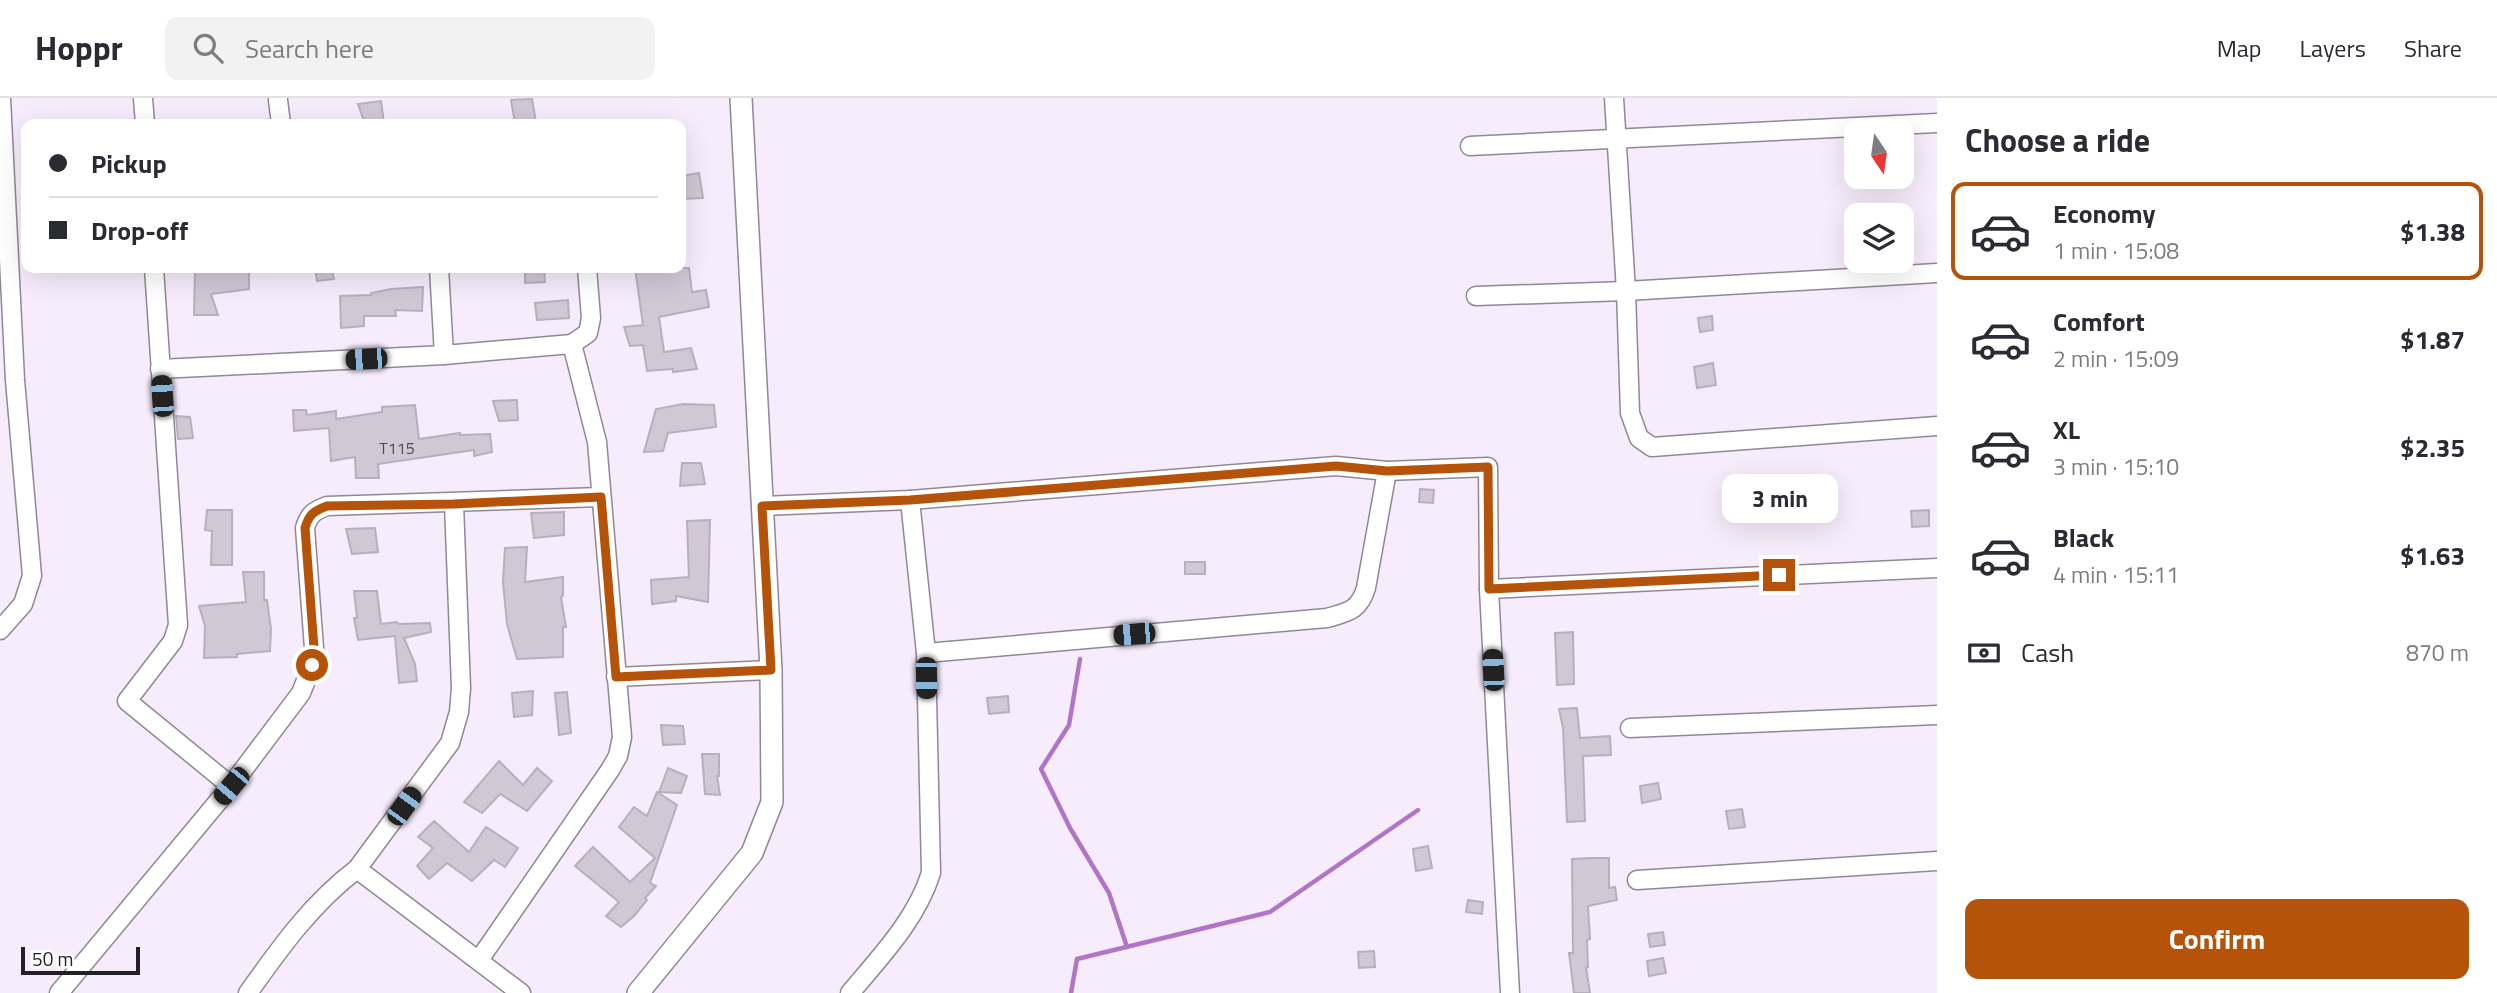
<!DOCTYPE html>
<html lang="en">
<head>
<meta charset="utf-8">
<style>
  body { margin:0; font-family:"Titillium Web",sans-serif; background:#f2f2f3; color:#2b2b33; height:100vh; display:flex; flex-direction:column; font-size:26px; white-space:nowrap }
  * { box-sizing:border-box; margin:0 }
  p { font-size:23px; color:#7c7c81 }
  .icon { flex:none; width:38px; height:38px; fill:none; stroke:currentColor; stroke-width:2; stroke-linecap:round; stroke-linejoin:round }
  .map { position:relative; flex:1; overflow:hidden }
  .details { display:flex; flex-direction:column; background:#fff; width:560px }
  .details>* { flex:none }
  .banner { position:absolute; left:21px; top:21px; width:665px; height:154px; border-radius:14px; box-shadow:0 7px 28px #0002; display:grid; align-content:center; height:154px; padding:0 28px; background:#fff }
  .needle { width:46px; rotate:167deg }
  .controls { position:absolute; left:1844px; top:21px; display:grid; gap:14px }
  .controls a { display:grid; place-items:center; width:70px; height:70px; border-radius:14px; background:#fff; box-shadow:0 7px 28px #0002; font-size:35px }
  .scale { position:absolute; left:21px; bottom:18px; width:119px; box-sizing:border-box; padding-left:7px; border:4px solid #242126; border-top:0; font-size:19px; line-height:24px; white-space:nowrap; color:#242126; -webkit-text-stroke:5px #fff; paint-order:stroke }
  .end { position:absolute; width:32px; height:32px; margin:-16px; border:9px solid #b45309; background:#fff; box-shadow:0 0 0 4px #fff }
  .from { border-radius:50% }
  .bubble { position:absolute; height:49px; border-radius:14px; background:#fff; box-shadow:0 7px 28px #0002; font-size:23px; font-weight:700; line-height:49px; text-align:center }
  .car { position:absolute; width:21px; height:42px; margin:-21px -10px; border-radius:9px; box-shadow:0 0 5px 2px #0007; background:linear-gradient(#222 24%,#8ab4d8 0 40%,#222 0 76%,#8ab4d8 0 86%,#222 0) }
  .banner b { display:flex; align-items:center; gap:24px; height:66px; font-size:26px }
  .banner b+b { border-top:2px solid #e1e1e2 }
  .banner i { width:18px; height:18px; background:#2b2b33 }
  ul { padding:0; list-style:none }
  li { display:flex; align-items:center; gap:21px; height:98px; margin:0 14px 10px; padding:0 14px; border:4px solid transparent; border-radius:14px }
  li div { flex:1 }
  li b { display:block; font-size:26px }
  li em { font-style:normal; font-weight:700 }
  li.selected { border-color:#b45309 }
  li>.icon { width:63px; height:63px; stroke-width:1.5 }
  h2 { padding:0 28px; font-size:32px; line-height:84px }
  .pay { display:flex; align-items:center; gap:18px; height:77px; padding:0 28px; font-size:26px }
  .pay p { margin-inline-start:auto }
  .primary-button { display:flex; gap:14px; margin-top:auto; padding:14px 28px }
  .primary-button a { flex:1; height:80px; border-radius:14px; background:#b45309; color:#fff; font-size:28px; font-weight:700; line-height:80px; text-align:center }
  header { display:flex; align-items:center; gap:42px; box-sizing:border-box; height:98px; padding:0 35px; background:#fff; border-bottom:2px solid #e1e1e2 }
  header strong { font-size:33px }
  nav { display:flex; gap:38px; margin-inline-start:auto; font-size:24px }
  .search { width:490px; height:63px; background:#f2f2f3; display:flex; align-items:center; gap:18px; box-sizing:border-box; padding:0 24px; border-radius:14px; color:#7c7c81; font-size:26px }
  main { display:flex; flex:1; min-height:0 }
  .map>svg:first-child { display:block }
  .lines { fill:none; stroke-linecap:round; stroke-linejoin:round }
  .stream { stroke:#b076c5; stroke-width:4.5 }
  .building { fill:#d1c7d5; stroke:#b9aebc; stroke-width:2 }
  .minor-casing { stroke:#918795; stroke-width:21 }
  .tertiary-casing { stroke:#918795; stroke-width:24 }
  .minor { stroke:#fff; stroke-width:18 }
  .tertiary { stroke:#fff; stroke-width:21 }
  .route { stroke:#b45309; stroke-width:9 }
  .labels { text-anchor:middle; stroke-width:5; stroke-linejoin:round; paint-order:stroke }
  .number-label { font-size:16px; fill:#4f4a52 }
</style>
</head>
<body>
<header>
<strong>Hoppr</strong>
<div class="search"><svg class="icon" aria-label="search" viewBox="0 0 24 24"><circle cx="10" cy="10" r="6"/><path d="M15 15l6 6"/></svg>Search here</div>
<nav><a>Map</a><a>Layers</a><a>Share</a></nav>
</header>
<main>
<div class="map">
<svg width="1937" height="895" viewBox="0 0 1937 895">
  <rect width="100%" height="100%" fill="#f7ecfb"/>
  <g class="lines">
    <g class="stream">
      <path d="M1080,561L1069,627L1041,671L1070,730L1109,795L1127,849"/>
      <path d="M1071,895L1077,861L1270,814L1418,712"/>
    </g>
  </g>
  <g class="building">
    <path d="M532,1L536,24L515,25L511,2Z"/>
    <path d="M381,3L384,25L365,26L358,6Z"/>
    <path d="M699,75L703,100L681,101V78Z"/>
    <path d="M195,170H249V191L211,196L218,217H194Z"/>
    <path d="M315,170H331L334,181L317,183Z"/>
    <path d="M525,170H544L545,184L525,185Z"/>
    <path d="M635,170H689L692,194L706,192L709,209L659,219L664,254L691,250L697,271L673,274V271L647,273L643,247L630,248L624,229L643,227Z"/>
    <path d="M423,189L422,213L395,212L396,218H364V228L341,230L340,198L371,197V195L391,191Z"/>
    <path d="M568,202L569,220L537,222L535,205Z"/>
    <path d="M1712,218L1713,232L1700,234L1698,220Z"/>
    <path d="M1713,265L1716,287L1697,290L1694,269Z"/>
    <path d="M517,302L518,322L499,323L493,303Z"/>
    <path d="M683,306L714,307L716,329L668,335L663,353L644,354L656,311Z"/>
    <path d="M415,307L419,341L460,335V337L490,336L492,354L474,358V352L378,366L379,380H356L355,359L331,363L329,330L294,333L293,312H306L307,317L336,313V321L382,314V309Z"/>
    <path d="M176,318L190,319L193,340L178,341Z"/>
    <path d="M682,365H701L705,386L680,388Z"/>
    <path d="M1420,391L1434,392L1433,405L1419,404Z"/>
    <path d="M207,412H232V467H211L212,433L205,432Z"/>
    <path d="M1929,412V428L1912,429L1911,413Z"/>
    <path d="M564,414V437L534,440L531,415Z"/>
    <path d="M710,422L708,504L676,498V503L652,506L651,482L689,479L687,423Z"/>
    <path d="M375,430L378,454L352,456L346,431Z"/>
    <path d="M527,449L525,484L563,479V498L561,499L566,529H563V559L517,561L507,526L503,484L505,450Z"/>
    <rect x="1185" y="464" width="20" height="12"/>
    <path d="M243,474H264V502H267L271,531L270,553L237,556V559L204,560L205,528L199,508L246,504Z"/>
    <path d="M354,493H377L381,526L397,524L398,526L430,525L431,534L404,540L415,566L417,583L399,585L395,538L358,542L354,520H357Z"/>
    <path d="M1573,534L1574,586L1557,587L1555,535Z"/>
    <path d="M533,593L532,617L514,619L512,595Z"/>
    <path d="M567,594L571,635L559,637L555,595Z"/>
    <path d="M1008,598L1009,614L989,616L987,600Z"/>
    <path d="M1577,610L1580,640L1610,638L1611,657L1583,658L1585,723L1567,724L1563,630L1559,611Z"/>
    <path d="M661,627L683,628L685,646L663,647Z"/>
    <path d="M702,656H719V678H717L720,697L705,696Z"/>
    <path d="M499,663L523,687L537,670L552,683L527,713L500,696L482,715L464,704Z"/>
    <path d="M668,670L687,678L681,695L659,694Z"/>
    <path d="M1658,685L1661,701L1642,705L1640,688Z"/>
    <path d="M657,694L677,707L650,785L656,788L645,800L647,802L634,818L621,829L606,818L619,804L575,768L593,749L630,784L655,760L619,729L634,709L647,718Z"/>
    <path d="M1742,711L1745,729L1729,731L1726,713Z"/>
    <path d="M434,723L469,754L486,729L518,750L505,769L494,762L472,783L447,765L429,781L417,768L433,750L418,739Z"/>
    <path d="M1428,748L1432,770L1416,773L1413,751Z"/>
    <path d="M1591,760H1609V790L1615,789L1617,802L1588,808L1590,841L1587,842L1588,869H1586L1590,895H1574L1569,855H1573L1572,761Z"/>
    <path d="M1468,802L1483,804L1482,816L1466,814Z"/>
    <path d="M1663,834L1665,847L1650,849L1648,836Z"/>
    <path d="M1374,853L1375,869L1359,870L1358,854Z"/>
    <path d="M1663,860L1666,875L1649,878L1647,863Z"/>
  </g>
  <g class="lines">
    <g class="minor-casing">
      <g id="minor">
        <path d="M143,0L145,26"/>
        <path d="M1614,0L1626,193L1630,315L1639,340L1652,349L1937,328"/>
        <path d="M278,2L281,26"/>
        <path d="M1470,48L1937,25"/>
        <path d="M154,170L178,527L173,543L127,603L231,688"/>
        <path d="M439,170L444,257"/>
        <path d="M1476,198L1626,193L1937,175"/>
        <path d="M160,271L444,257L572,246"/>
        <path d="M762,408L910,402L1336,368L1387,373L1488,369L1489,491L1510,895"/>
        <path d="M1489,491L1937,470"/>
        <path d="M0,532L23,506L32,478L15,282L1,0"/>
        <path d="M926,555L1327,520C1348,514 1359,513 1366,490L1387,373"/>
        <path d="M616,579L771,572"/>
        <path d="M1630,630L1937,617"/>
        <path d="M357,771L450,645L459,614L461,590L454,406"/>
        <path d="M1637,782L1937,763"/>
        <path d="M479,862L610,672L618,658L622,639L597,344L572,246L588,235L591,220L587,170"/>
        <path d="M59,895L231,688L301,595L312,567L314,550L305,430C309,416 314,413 327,408L601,399"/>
        <path d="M248,895C280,850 312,805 357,771L521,895"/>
        <path d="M850,895C881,858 916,822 931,775L926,555L910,402"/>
      </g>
    </g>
    <g class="tertiary-casing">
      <path id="tertiary" d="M638,895L752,755L772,704L771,572L741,0"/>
    </g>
    <use href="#minor" class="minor"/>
    <use href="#tertiary" class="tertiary"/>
  </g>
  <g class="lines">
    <path class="route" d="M312,567L314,550L305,430C309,416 314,413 327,408L454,406L601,399L616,579L771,572L762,408L910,402L1336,368L1387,373L1488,369L1489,491L1779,477"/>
  </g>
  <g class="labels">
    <g class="number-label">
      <text x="397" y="356">T115</text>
    </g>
  </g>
</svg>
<div class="controls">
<a><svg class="needle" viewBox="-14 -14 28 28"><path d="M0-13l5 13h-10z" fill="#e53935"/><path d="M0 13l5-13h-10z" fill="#7c7c81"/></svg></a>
<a><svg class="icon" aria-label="layers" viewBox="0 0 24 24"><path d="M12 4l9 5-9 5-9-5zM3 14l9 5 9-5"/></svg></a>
</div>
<div class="scale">50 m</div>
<i class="end from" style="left:312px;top:567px"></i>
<i class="end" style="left:1779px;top:477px"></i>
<div class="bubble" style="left:1722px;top:376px;width:116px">3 min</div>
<i class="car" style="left:366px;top:261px;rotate:267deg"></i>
<i class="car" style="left:162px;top:298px;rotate:356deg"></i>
<i class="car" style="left:1134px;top:536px;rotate:265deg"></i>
<i class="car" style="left:1493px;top:572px;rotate:357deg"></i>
<i class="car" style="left:926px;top:580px;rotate:179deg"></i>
<i class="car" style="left:231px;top:688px;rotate:220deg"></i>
<i class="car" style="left:404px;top:708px;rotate:36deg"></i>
<div class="banner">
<b><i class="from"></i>Pickup</b>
<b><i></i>Drop-off</b>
</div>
</div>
<section class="details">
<h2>Choose a ride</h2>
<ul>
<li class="selected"><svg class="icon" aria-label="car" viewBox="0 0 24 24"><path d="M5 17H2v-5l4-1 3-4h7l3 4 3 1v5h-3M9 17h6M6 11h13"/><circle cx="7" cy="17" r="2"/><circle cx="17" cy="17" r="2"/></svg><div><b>Economy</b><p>1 min · 15:08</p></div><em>$1.38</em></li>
<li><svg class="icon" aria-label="car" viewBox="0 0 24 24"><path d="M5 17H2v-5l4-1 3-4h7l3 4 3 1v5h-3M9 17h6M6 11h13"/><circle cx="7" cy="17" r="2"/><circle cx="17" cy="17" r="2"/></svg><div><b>Comfort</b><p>2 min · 15:09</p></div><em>$1.87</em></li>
<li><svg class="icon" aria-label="car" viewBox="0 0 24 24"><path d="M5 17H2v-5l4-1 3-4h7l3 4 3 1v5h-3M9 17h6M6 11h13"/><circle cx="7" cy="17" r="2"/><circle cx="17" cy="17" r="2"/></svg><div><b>XL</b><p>3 min · 15:10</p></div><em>$2.35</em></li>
<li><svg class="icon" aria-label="car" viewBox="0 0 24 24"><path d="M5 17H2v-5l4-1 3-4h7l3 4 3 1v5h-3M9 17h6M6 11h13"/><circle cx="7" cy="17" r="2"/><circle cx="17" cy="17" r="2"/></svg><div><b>Black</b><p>4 min · 15:11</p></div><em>$1.63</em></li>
</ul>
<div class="pay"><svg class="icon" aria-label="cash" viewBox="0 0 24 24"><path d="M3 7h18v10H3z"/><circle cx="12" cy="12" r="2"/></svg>Cash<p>870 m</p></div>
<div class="primary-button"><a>Confirm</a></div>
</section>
</main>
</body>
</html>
